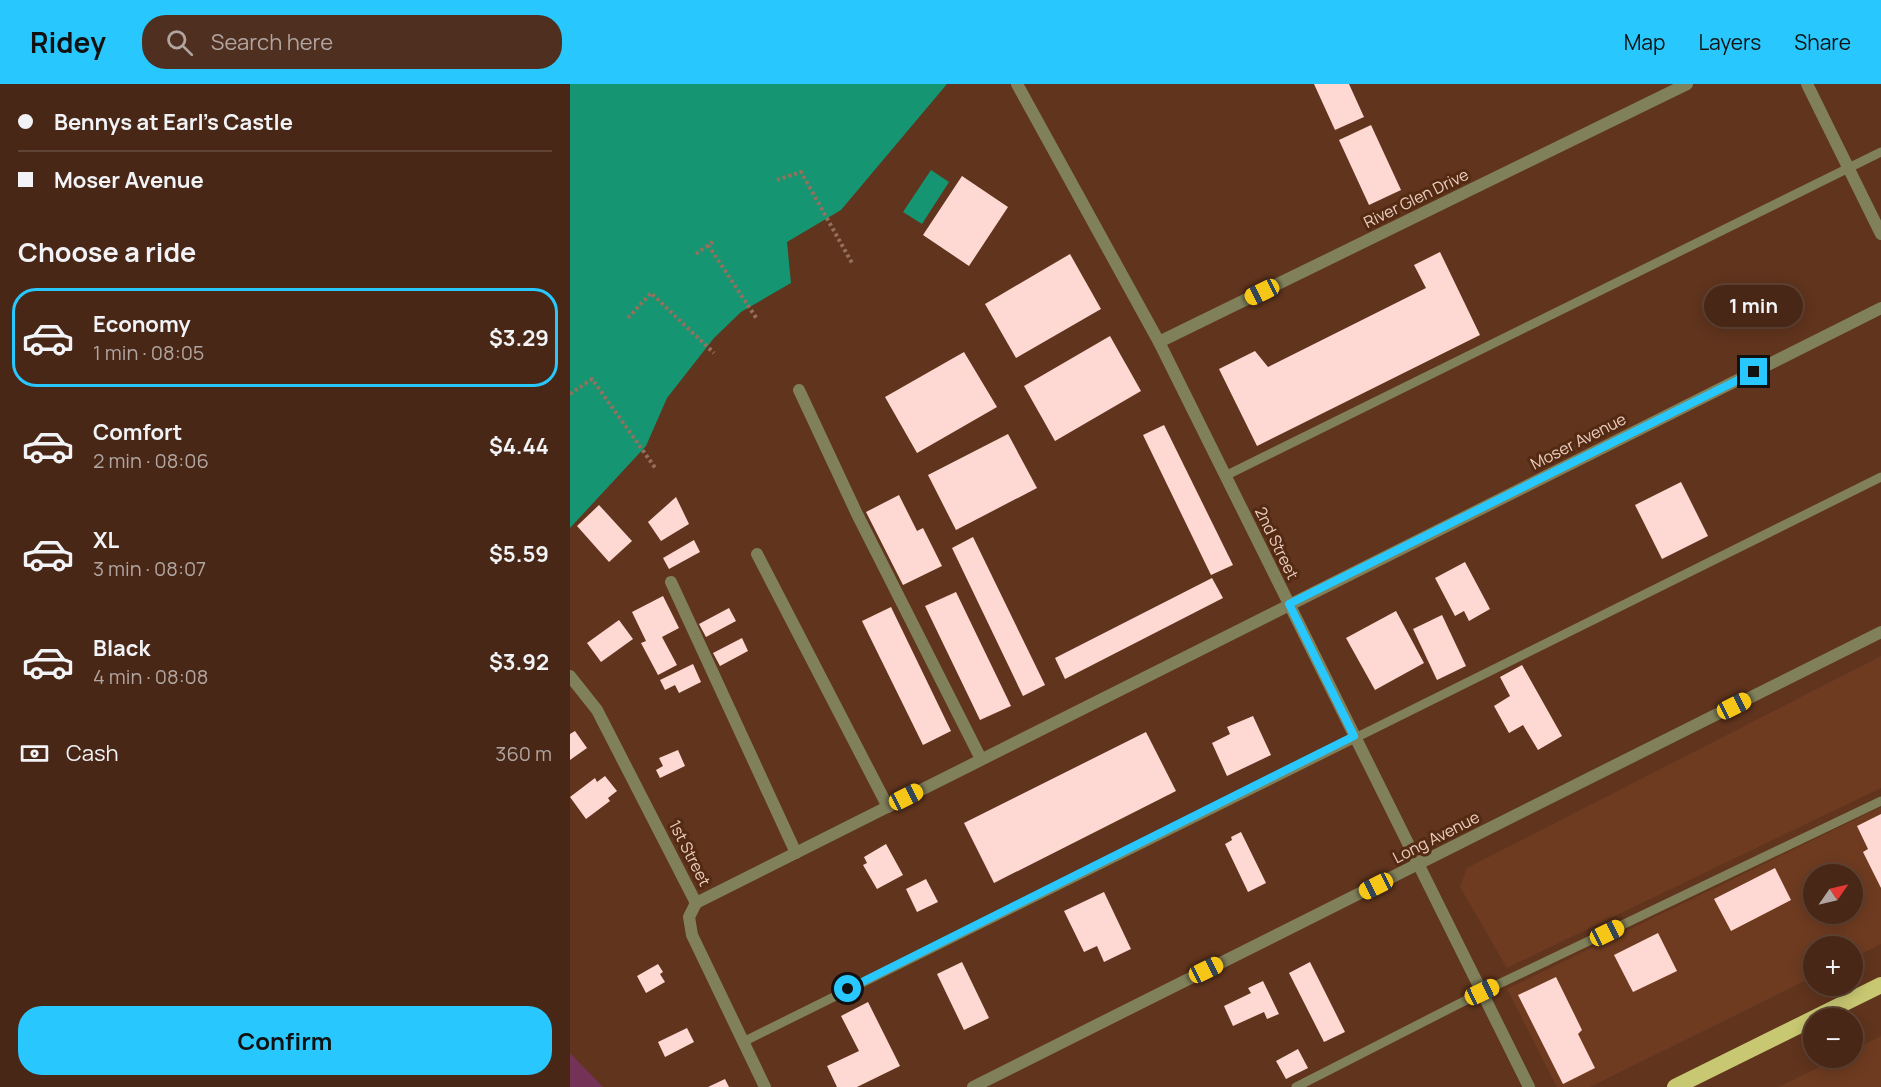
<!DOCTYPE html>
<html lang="en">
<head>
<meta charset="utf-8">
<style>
  body { margin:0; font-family:Manrope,sans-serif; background:#4f2f1f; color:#f1f3f6; height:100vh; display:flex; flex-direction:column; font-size:22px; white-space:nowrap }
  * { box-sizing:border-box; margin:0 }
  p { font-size:20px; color:#b1a5a1 }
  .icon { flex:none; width:33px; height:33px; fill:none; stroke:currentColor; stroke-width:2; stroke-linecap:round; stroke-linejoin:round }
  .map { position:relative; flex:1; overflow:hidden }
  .side { display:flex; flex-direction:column; background:#482716; width:570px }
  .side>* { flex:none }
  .hud { display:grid; align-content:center; height:132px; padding:0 18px; background:#482716 }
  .needle { width:39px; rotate:56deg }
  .controls { position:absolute; left:1233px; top:780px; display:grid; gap:12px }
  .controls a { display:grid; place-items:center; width:60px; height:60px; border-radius:50%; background:#482716; box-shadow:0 3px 15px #0003,0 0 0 2px #604435; font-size:30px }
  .end { position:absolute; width:27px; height:27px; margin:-14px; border:8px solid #28c8ff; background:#111; box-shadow:0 0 0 3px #111 }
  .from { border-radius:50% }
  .bubble { position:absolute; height:42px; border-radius:21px; background:#482716; box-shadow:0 3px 15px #0003,0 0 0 2px #604435; font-size:20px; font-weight:700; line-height:42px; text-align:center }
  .car { position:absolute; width:18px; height:36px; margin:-18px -9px; border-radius:8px; box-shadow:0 0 4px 2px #0007; background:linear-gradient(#f5c518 24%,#345 0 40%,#f5c518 0 76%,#345 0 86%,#f5c518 0) }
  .hud b { display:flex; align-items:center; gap:21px; height:57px; font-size:22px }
  .hud b+b { border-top:2px solid #604435 }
  .hud i { width:15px; height:15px; background:#f1f3f6 }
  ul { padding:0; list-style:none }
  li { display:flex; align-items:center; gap:18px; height:99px; margin:0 12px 9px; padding:0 6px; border:3px solid transparent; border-radius:24px }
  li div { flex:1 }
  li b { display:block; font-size:22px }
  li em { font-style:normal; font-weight:700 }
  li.active { border-color:#28c8ff }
  li>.icon { width:54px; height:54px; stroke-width:1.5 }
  h2 { padding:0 18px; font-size:27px; line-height:72px }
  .pay { display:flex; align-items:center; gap:15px; height:66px; padding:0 18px; font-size:22px }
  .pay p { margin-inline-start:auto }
  .cta { display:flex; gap:12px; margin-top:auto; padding:12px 18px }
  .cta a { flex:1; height:69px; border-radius:24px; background:#28c8ff; color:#111; font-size:24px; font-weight:700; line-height:69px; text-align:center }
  header { display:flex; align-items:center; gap:36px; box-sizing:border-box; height:84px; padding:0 30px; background:#28c8ff; color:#111 }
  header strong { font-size:28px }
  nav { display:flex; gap:33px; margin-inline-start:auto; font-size:21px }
  .search { width:420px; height:54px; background:#4f2f1f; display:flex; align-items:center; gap:15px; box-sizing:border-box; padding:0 21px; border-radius:24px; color:#b1a5a1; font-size:22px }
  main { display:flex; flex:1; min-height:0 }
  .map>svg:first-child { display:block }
  .built { fill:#6e3b20; fill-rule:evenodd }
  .green { fill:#743257 }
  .water { fill:#159571 }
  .building { fill:#fed8d3 }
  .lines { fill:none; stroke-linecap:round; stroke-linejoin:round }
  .path { stroke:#95705c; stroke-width:4; stroke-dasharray:3 3; stroke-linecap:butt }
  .service { stroke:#80805b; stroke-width:9 }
  .minor { stroke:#80805b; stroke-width:12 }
  .trunk { stroke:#c9c872; stroke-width:16 }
  .route { stroke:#28c8ff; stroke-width:8 }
  .labels { text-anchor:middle; stroke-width:6; stroke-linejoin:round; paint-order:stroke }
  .street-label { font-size:16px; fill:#eacfc1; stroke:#552a12 }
</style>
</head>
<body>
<header>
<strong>Ridey</strong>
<div class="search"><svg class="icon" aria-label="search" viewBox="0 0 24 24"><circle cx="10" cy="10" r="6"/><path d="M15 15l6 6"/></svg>Search here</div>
<nav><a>Map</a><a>Layers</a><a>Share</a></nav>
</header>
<main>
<section class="side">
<div class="hud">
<b><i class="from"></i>Bennys at Earl's Castle</b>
<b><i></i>Moser Avenue</b>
</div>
<h2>Choose a ride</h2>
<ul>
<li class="active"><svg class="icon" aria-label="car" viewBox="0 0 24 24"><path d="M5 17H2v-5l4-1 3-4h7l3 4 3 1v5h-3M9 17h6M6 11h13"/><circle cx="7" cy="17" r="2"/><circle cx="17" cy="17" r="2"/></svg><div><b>Economy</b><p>1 min · 08:05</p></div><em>$3.29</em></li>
<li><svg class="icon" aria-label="car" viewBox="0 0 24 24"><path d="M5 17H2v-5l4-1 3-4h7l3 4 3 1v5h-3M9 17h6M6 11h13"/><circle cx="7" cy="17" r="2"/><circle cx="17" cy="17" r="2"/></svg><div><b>Comfort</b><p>2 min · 08:06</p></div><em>$4.44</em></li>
<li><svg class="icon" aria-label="car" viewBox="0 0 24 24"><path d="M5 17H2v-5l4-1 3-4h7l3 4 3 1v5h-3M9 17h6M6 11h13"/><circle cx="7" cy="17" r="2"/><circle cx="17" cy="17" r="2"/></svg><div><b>XL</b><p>3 min · 08:07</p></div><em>$5.59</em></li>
<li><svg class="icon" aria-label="car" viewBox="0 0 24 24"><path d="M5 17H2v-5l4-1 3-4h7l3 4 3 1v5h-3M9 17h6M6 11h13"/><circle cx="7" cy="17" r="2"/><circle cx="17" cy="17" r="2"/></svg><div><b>Black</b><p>4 min · 08:08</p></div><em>$3.92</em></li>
</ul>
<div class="pay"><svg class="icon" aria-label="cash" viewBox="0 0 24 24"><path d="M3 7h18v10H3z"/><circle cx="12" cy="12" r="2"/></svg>Cash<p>360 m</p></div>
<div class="cta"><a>Confirm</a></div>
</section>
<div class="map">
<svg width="1311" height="1003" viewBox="0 0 1311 1003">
  <rect width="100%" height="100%" fill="#60341d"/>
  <g class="built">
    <path d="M1311,572V704L937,884L890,803L897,784Z"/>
    <path d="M1311,723V860L1283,874L1282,862H1244L1243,893L1020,1003H987L937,905ZM1244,790H1282V830H1244Z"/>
    <path d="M1311,952V1003H1208L1268,974H1282L1283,966Z"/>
  </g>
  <path class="green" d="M0,969L33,1003H0Z"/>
  <g class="water">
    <path d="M0,0H377L271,126L217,158L221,199L171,228L144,254L97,314L76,362L0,444Z"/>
    <path d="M361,86L379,98L352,140L333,128Z"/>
  </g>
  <g class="building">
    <path d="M744,0H779L794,33L765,46Z"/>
    <path d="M801,41L831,106L799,121L769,56Z"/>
    <path d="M392,92L438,123L399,182L353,151Z"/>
    <path d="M870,168L910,251L687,362L649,285L685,267L698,283L856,204L844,181Z"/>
    <path d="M500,170L531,225L446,274L415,220Z"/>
    <path d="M540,252L571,307L485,357L454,302Z"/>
    <path d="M394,268L427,323L347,369L315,313Z"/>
    <path d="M594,341L663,481L641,491L573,351Z"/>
    <path d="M438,350L467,404L386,446L358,391Z"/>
    <path d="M1111,398L1138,452L1092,475L1065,421Z"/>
    <path d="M329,411L347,447L353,444L372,482L333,501L296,428Z"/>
    <path d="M106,413L119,440L91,457L78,438Z"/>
    <path d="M29,421L62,457L39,478L7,442Z"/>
    <path d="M403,453L475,601L453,612L382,464Z"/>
    <path d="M124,456L130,468L99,485L93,474Z"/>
    <path d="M895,478L920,525L899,537L894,527L885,532L865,494Z"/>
    <path d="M642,494L653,514L495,595L485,574Z"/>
    <path d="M386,508L441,622L410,636L355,522Z"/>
    <path d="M93,512L109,544L92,553L107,581L88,591L71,559L76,557L62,528Z"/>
    <path d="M321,523L381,647L353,661L292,537Z"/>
    <path d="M159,524L166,537L136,553L129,540Z"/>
    <path d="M826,527L854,579L805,606L776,554Z"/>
    <path d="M872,531L896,582L867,596L843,545Z"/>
    <path d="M49,536L63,555L31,578L17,559Z"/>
    <path d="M172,554L178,567L150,582L143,569Z"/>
    <path d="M123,580L131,598L109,609L105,601L95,606L90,596Z"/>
    <path d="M952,581L992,652L968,666L953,641L939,649L924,622L940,612L930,593Z"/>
    <path d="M683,632L701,671L657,692L642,659L660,650L657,643Z"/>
    <path d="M5,647L17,664L0,676V650Z"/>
    <path d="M576,648L606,707L424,799L394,739Z"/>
    <path d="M108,666L115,682L90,694L86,686L93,682L89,674Z"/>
    <path d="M35,692L47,707L38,714L40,717L16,735L0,713L25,694L27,698Z"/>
    <path d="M1311,730V804L1293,768L1298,765L1287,742Z"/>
    <path d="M671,748L696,799L678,808L655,760L662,756L661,753Z"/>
    <path d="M316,760L333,791L307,805L293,781L297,779L294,773Z"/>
    <path d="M1205,784L1221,816L1161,847L1144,815Z"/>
    <path d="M356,795L368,818L347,828L336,805Z"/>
    <path d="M534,808L561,865L534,878L527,862L514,868L494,827Z"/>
    <path d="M1088,849L1107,887L1063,908L1044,871Z"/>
    <path d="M392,878L419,934L394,946L367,890Z"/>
    <path d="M740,878L775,948L754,958L719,889Z"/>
    <path d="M88,880L93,888L90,890L95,898L76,909L67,892Z"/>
    <path d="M986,893L1012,946L1008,950L1025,984L993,1000L948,911Z"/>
    <path d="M693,897L709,930L697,935L694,928L663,942L654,922L681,909L678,904Z"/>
    <path d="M298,918L330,982L287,1003H267L257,982L289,967L271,932Z"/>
    <path d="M117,944L124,958L95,973L88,958Z"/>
    <path d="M728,965L738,984L716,995L706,977Z"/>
    <path d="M155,995L159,1003H138Z"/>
  </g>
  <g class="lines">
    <g class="path">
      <path d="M207,96L231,88L282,179"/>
      <path d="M138,161L187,235"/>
      <path d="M126,170L144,157"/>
      <path d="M58,234L81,209L144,269"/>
      <path d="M0,310L22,295L86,385"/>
    </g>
    <g class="service">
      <path d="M655,392L1311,68"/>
      <path d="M173,958L1311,393"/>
      <path d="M726,1003L912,908L1311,717"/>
    </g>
    <g class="minor">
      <path d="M447,0L589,258L959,1003"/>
      <path d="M1237,0L1311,150"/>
      <path d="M589,258L1117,0"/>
      <path d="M229,306L287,430L411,675"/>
      <path d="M187,470L318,723"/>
      <path d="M101,498L226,769"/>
      <path d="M0,592L27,626L126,819"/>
      <path d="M126,819L1311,224"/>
      <path d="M126,819L119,833L122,851L195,1003"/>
      <path d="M403,1003L1311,548"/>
    </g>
    <path class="trunk" d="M1105,1003L1311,901"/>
  </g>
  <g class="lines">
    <path class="route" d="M278,905L784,652L719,520L1184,288"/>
  </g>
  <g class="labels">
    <g class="street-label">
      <text transform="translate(846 114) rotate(-26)" y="6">River Glen Drive</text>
      <text transform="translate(1008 357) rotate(-27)" y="6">Moser Avenue</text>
      <text transform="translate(707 459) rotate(64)" y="6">2nd Street</text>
      <text transform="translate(866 753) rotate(-27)" y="6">Long Avenue</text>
      <text transform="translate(120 769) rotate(63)" y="6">1st Street</text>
    </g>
  </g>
</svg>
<div class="controls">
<a><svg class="needle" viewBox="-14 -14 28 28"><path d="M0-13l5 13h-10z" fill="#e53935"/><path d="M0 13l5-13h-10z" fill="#b1a5a1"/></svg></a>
<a>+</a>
<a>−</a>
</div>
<i class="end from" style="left:278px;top:905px"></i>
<i class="end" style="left:1184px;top:288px"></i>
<div class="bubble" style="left:1134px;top:201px;width:99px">1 min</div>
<i class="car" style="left:692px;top:208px;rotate:244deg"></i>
<i class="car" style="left:1164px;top:622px;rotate:63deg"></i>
<i class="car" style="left:336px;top:713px;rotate:63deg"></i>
<i class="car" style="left:806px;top:802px;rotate:243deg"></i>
<i class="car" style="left:1037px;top:849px;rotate:64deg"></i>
<i class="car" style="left:636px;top:886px;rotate:64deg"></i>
<i class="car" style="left:912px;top:908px;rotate:65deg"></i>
</div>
</main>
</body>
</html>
